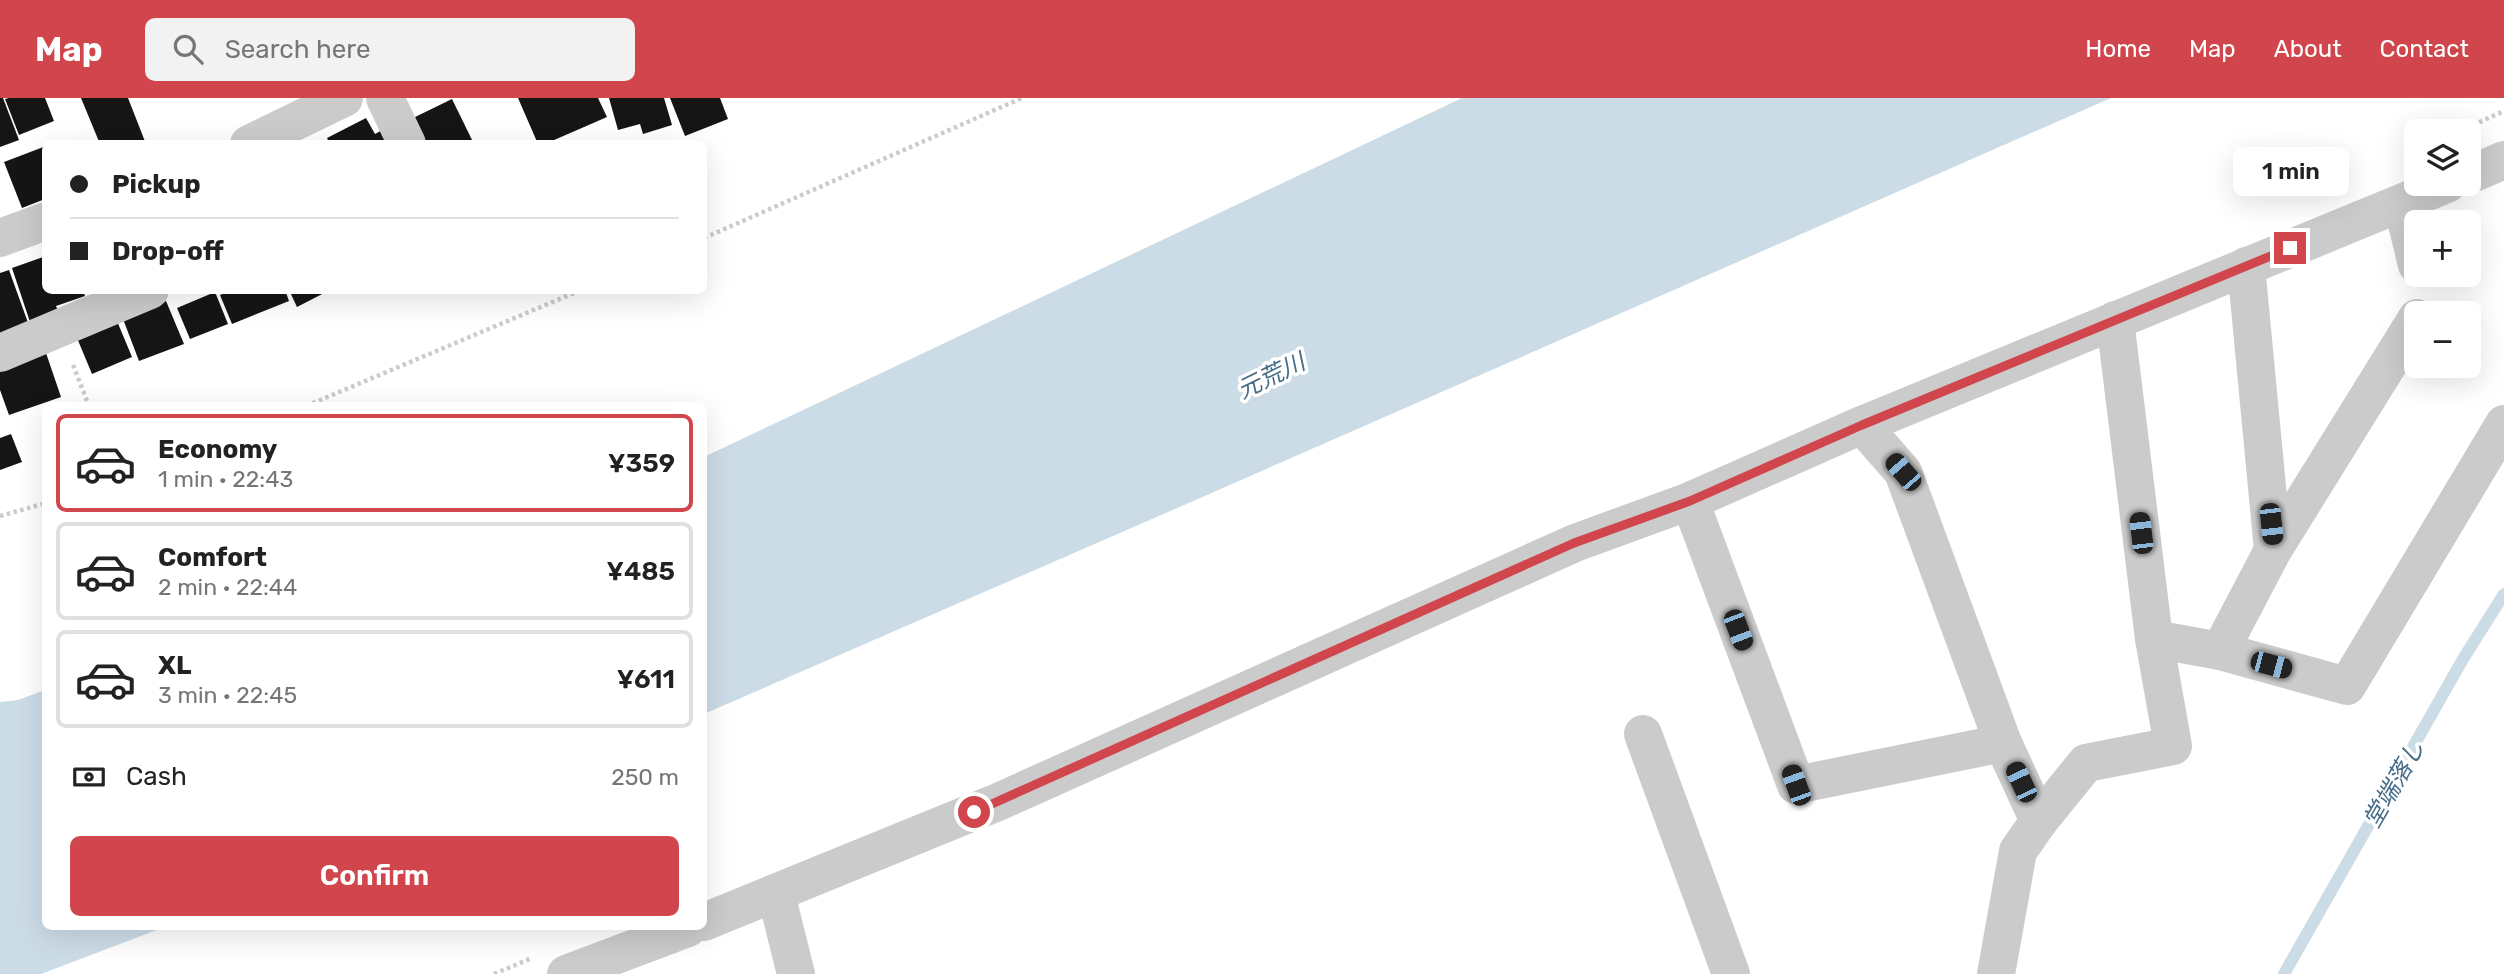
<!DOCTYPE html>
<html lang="en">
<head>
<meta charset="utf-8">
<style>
  body { margin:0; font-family:Rubik,"Noto Sans JP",sans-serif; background:#f2f2f2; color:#222; height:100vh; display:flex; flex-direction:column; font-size:26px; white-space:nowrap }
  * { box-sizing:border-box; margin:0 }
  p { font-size:23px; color:#767676 }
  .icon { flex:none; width:38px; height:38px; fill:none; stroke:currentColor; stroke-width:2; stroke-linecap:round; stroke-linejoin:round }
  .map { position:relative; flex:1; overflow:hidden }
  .sheet { position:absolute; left:42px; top:304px; width:665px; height:528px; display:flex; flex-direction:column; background:#fff; border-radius:10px; box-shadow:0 7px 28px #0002 }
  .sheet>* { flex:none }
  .top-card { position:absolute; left:42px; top:42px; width:665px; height:154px; border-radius:10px; box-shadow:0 7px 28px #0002; display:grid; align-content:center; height:154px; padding:0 28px; background:#fff }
  .buttons { position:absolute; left:2404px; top:21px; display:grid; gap:14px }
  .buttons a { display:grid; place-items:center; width:77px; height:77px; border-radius:10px; background:#fff; box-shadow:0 7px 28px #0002; font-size:35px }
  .end { position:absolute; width:32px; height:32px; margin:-16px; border:9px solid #d0464c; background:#fff; box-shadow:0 0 0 4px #fff }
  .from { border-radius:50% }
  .bubble { position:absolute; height:49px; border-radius:10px; background:#fff; box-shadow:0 7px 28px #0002; font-size:23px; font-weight:600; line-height:49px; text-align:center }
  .car { position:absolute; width:21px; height:42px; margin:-21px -10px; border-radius:9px; box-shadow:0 0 5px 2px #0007; background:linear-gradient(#222 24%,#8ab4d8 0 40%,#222 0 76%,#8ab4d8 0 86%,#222 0) }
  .top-card b { display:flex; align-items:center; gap:24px; height:66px; font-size:26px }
  .top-card b+b { border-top:2px solid #e0e0e0 }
  .top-card i { width:18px; height:18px; background:#222 }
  ul { padding:12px 0 0; list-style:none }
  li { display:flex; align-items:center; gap:21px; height:98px; margin:0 14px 10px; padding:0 14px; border:4px solid #e0e0e0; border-radius:10px }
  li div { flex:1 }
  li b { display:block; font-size:26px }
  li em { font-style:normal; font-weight:600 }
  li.selected { border-color:#d0464c }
  li>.icon { width:63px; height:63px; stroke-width:1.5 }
  .pay { display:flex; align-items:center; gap:18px; height:77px; padding:0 28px; font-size:26px }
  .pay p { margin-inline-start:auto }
  .primary-button { display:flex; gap:14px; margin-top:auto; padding:14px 28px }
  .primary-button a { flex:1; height:80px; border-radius:10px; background:#d0464c; color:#fff; font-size:28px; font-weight:600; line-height:80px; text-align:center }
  header { display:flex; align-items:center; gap:42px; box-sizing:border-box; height:98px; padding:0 35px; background:#d0464c; color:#fff }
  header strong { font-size:33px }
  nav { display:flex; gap:38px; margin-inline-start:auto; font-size:24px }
  .search { width:490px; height:63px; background:#f2f2f2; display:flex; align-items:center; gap:18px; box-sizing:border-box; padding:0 24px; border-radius:10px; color:#767676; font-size:26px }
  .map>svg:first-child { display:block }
  .water { fill:#ccdce7 }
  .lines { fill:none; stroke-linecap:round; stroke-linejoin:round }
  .stream { stroke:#ccdce7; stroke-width:12 }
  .building { fill:#151515 }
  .path { stroke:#cbcbcb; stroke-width:4.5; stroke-dasharray:3.5 3.5; stroke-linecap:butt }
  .minor { stroke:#cbcbcb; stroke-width:38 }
  .route { stroke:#d0464c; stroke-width:9 }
  .labels { text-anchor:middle; stroke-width:7; stroke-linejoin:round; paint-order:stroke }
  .water-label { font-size:24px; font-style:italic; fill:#466c87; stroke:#fff }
</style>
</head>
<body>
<header>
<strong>Map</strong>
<div class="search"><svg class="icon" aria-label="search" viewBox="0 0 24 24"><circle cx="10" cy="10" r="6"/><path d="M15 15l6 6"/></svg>Search here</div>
<nav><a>Home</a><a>Map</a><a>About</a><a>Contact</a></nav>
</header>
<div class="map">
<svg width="2504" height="876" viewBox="0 0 2504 876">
  <rect width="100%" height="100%" fill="#fff"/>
  <g class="water">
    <path d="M1462,0H2111L1191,404L704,616V359Z"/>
    <path d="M45,592L46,830H162L41,876H0V604L18,602Z"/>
  </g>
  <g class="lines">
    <path class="stream" d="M2284,876L2463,561L2504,496"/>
  </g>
  <g class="building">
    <path d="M0,0H3L19,42L0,49Z"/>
    <path d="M9,0H45L54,23L19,37L5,1Z"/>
    <path d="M81,0H128L146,46H100Z"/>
    <path d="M518,0H598L607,19L545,46H538Z"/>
    <path d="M609,0H664L672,27L643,36L640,26L618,32Z"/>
    <path d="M670,0H720L728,21L685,38Z"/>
    <path d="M452,1L474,46H424L411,21Z"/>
    <path d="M366,20L375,36L384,31L391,46H330L327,40Z"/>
    <path d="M46,48V95L43,96L45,101L22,110L4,64Z"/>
    <path d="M46,158V192H83L85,198L56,208L61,220L32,230L12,170Z"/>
    <path d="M9,172L31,233L0,245V175Z"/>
    <path d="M232,192H285L289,203L232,226L220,197Z"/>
    <path d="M289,192H330L297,209Z"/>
    <path d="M215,194L228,226L190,241L177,210Z"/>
    <path d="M166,203L184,246L139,263L123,221Z"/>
    <path d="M117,223L132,259L92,276L77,240Z"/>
    <path d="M46,255L61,299L9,317L0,292V271Z"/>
    <path d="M11,336L22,364L0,372V340Z"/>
  </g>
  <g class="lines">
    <g class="path">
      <path d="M2460,33L2504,13"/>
      <path d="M704,140L1022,0"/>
      <path d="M73,267L89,308"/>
      <path d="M306,308L581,192"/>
      <path d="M0,418L46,405"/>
      <path d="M494,876L532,860"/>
    </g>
    <g class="minor">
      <path d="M385,0L407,46"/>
      <path d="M249,46L344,0"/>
      <path d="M2469,77L2504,62"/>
      <path d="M2402,105L2417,167"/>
      <path d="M0,140L46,123"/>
      <path d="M2246,168L2273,452"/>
      <path d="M0,255L150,192"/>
      <path d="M1862,327L1903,374L2003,645L2039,723L2018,753L1996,876"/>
      <path d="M1690,403L1796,687L2003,645"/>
      <path d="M2154,541L2220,553L2273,452L2417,220"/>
      <path d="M2220,553L2347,588L2504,326"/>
      <path d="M1643,636L1731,876"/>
      <path d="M2039,723L2086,665L2173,648L2154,541L2115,222"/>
      <path d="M776,796L796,876"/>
      <path d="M704,824L998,704L1575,445L1690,403L1862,327L2447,86"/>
      <path d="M566,876L688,830"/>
    </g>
  </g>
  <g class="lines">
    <path class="route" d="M974,714L1574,445L1690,403L1862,327L2290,150"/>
  </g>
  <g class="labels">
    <g class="water-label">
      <text transform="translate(1271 278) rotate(-26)" y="8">元荒川</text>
      <text transform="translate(2394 686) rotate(-60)" y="8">堂端落し</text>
    </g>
  </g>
</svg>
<div class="buttons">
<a><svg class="icon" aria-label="layers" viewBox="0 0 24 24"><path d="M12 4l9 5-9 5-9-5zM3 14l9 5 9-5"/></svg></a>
<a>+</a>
<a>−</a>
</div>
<i class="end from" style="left:974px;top:714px"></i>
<i class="end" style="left:2290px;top:150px"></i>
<div class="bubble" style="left:2233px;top:49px;width:116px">1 min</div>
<i class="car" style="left:1903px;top:374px;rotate:319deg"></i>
<i class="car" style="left:2271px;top:426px;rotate:174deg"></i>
<i class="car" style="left:2141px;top:435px;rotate:353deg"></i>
<i class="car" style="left:1738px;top:532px;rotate:159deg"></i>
<i class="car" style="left:2271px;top:567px;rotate:105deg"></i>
<i class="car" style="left:2021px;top:684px;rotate:335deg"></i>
<i class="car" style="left:1796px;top:687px;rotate:340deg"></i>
<div class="top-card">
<b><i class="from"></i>Pickup</b>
<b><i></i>Drop-off</b>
</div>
<section class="sheet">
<ul>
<li class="selected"><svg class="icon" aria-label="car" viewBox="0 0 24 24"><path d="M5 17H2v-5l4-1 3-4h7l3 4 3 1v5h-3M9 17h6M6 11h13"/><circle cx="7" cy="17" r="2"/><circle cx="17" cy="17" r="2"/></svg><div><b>Economy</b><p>1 min · 22:43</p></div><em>¥359</em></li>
<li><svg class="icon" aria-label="car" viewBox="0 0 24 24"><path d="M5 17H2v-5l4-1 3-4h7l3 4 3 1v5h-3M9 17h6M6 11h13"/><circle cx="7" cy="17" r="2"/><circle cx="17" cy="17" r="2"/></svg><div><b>Comfort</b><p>2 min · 22:44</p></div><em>¥485</em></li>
<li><svg class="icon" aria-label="car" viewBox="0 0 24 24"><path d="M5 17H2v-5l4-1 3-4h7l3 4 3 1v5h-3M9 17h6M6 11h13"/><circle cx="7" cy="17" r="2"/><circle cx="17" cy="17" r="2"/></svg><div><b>XL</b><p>3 min · 22:45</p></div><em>¥611</em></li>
</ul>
<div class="pay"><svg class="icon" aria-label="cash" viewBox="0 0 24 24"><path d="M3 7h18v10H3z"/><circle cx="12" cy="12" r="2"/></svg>Cash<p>250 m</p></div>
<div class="primary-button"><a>Confirm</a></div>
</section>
</div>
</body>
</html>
